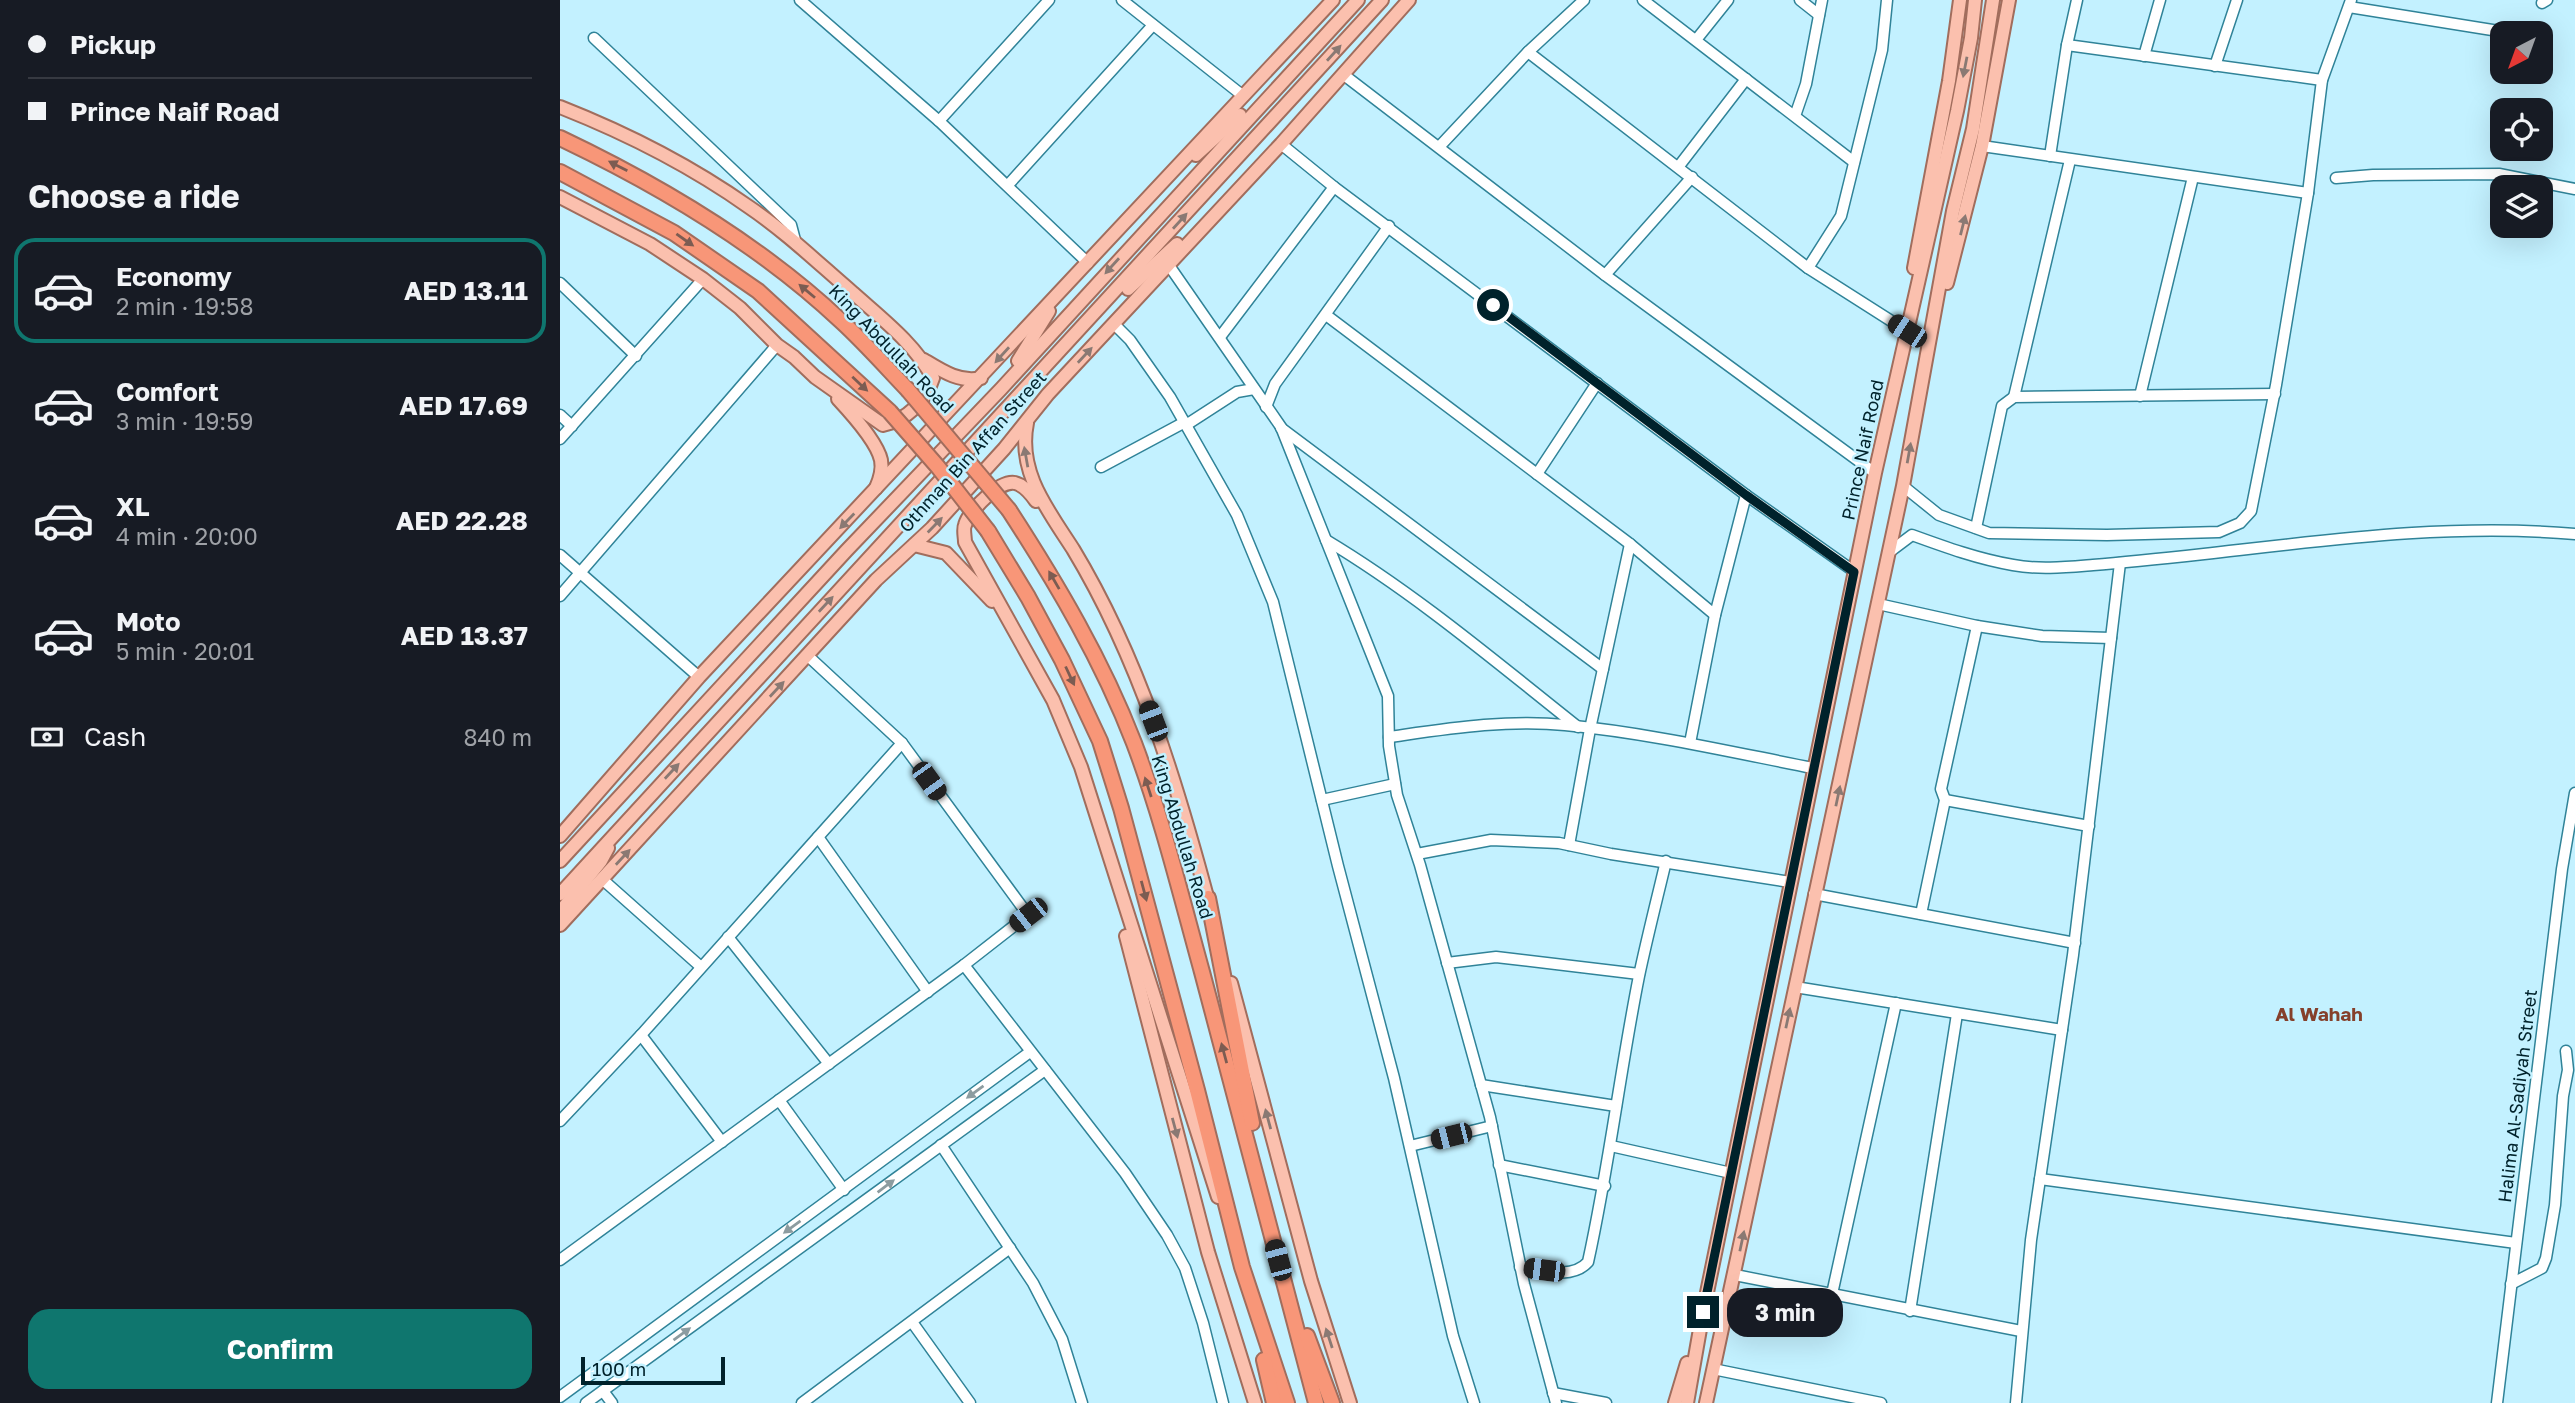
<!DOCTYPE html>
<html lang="en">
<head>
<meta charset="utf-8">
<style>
  body { margin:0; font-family:"Golos Text",sans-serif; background:#242831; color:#f1f3f6; height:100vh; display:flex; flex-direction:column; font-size:26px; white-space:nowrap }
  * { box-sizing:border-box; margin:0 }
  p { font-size:23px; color:#9ea1a6 }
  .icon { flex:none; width:38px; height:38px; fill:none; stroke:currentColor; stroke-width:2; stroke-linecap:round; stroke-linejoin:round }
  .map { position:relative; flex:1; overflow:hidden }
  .details { display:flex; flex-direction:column; background:#171b24; width:560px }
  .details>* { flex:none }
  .hud { display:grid; align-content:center; height:154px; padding:0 28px; background:#171b24 }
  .needle { width:46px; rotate:221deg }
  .fabs { position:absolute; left:1930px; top:21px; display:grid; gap:14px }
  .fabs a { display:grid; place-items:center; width:63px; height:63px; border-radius:14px; background:#171b24; box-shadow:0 7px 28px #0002; font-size:35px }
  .scale { position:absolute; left:21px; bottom:18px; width:144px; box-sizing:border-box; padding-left:7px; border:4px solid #00222b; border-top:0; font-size:19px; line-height:24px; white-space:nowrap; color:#00222b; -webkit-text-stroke:5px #c3f1ff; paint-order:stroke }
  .end { position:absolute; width:32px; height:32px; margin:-16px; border:9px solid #00222b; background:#fff; box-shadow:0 0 0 4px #fff }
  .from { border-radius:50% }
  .bubble { position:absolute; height:49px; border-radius:21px; background:#171b24; box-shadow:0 7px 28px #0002; font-size:23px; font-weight:700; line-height:49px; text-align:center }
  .car { position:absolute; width:21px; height:42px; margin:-21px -10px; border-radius:9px; box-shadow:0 0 5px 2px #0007; background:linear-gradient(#222 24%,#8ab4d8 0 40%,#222 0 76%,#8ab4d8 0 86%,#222 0) }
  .hud b { display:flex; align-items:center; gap:24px; height:66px; font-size:26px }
  .hud b+b { border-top:2px solid #363941 }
  .hud i { width:18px; height:18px; background:#f1f3f6 }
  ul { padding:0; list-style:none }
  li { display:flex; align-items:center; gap:21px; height:105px; margin:0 14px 10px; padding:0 14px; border:4px solid transparent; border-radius:21px }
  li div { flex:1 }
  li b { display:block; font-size:26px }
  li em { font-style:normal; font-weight:700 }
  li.on { border-color:#0f766e }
  li>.icon { width:63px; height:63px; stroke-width:1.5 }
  h2 { padding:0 28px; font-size:32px; line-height:84px }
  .pay { display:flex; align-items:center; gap:18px; height:77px; padding:0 28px; font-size:26px }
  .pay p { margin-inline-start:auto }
  .cta { display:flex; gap:14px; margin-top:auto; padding:14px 28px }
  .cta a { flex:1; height:80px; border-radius:21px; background:#0f766e; color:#fff; font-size:28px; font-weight:700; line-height:80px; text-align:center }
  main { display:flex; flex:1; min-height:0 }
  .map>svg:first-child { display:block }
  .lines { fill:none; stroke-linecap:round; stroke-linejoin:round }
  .minor-casing { stroke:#308398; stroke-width:13 }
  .major-casing { stroke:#a16d5d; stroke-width:16 }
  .highway-casing { stroke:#a16d5d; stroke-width:18 }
  .minor { stroke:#fff; stroke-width:10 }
  .major { stroke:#fbc0ae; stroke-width:12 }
  .highway { stroke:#f89678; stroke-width:14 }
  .highway-bridge-casing { stroke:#a16d5d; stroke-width:18; stroke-linecap:butt }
  .highway-bridge { stroke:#f89678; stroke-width:14 }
  .oneway { fill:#8a7973 }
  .oneway2 { fill:#7c5c52 }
  .oneway3 { fill:#8c9ca0 }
  .route { stroke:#00222b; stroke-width:9 }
  .labels { text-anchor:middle; stroke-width:5; stroke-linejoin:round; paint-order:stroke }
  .street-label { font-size:18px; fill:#00222b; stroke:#c3f1ff }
  .neighbourhood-label { font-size:19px; font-weight:bold; fill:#85402b; stroke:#c3f1ff }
</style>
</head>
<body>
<main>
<section class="details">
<div class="hud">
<b><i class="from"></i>Pickup</b>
<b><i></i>Prince Naif Road</b>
</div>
<h2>Choose a ride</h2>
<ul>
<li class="on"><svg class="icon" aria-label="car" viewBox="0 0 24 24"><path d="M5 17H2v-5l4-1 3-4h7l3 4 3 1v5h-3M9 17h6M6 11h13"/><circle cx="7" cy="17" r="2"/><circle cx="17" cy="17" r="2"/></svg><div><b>Economy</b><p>2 min · 19:58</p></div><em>AED 13.11</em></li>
<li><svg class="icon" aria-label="car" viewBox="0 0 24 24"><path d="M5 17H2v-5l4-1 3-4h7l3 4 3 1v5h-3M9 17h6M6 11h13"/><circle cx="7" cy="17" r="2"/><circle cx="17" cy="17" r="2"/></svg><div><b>Comfort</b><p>3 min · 19:59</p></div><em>AED 17.69</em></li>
<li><svg class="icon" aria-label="car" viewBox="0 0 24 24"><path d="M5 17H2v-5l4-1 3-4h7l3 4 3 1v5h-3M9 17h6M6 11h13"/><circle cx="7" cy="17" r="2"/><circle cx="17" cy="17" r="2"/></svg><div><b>XL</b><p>4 min · 20:00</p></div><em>AED 22.28</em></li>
<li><svg class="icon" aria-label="car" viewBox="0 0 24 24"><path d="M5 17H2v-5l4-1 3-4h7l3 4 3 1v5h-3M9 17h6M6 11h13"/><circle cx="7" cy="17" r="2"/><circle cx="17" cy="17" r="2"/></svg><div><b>Moto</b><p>5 min · 20:01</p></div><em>AED 13.37</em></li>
</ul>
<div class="pay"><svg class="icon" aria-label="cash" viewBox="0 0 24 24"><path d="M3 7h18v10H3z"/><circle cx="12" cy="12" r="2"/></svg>Cash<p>840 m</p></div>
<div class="cta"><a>Confirm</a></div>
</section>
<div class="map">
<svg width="2015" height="1403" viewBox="0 0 2015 1403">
  <rect width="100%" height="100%" fill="#c3f1ff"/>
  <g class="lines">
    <g class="minor-casing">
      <g id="minor">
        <path d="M240,0L379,121L528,263"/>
        <path d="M562,0L682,95"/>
        <path d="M1083,0L1294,162"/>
        <path d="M1240,0L1259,15"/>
        <path d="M1982,3L1987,0"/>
        <path d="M1789,7L1951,33"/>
        <path d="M34,38L231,225L236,244"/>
        <path d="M1136,40L1168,0"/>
        <path d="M1507,45L1762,80"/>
        <path d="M968,52L1248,268L1347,331"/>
        <path d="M1584,56L1600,0"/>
        <path d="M1655,66L1677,0"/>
        <path d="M784,75L1045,275L1315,473"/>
        <path d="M1235,116L1246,84L1262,0"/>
        <path d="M379,121L489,0"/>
        <path d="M721,144L774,187L1186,495L1295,572"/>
        <path d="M1422,146L1748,193"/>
        <path d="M879,147L968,52L1024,0"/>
        <path d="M1490,156L1507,45L1517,0"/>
        <path d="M1119,166L1186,79"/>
        <path d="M1776,178L1813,175L1939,174L2015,189"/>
        <path d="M448,185L593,25"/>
        <path d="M608,264L721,427L828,696L829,746L837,795L860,865L930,1117L964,1284L996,1403"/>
        <path d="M1248,268L1281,216L1322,50L1327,0"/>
        <path d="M1045,275L1132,177"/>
        <path d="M0,283L76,356"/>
        <path d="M766,315L1070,544L1155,615"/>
        <path d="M554,324L570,340L610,397L677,515L713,602L778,866L834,1078L893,1336L914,1403"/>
        <path d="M660,337L774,187"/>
        <path d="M1580,396L1633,177"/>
        <path d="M1454,397L1510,160"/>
        <path d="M706,407L715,384L829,226"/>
        <path d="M0,415L12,426"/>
        <path d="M626,425L677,392L694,389"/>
        <path d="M721,428L1043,669"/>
        <path d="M0,439L143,279"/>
        <path d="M541,467L625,422"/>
        <path d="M977,474L1037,383"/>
        <path d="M1343,486L1379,515L1429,533L1547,535L1659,532L1680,523L1691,511L1716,385L1748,193L1762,80L1791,0"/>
        <path d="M1416,528L1442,406L1454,397L1715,394"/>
        <path d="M766,540C856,594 936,662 1018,727"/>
        <path d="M1328,553L1352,535C1385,547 1418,559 1453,565C1479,570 1508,567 1533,565C1570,562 1607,558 1644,554C1768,540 1891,523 2015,534"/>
        <path d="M0,555L139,677"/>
        <path d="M0,596L217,345"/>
        <path d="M1318,604L1417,626L1482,636L1551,638"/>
        <path d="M829,737C886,729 947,719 1005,725C1089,733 1171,752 1253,768"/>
        <path d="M1130,743L1155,615L1186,495"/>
        <path d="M762,800L835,784"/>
        <path d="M1385,800L1529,826"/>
        <path d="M258,837L368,992"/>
        <path d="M1009,845L1030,729L1070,544"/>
        <path d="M857,854L931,840L999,843L1051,854L1230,882"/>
        <path d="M42,879L141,967"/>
        <path d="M1254,894L1515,943"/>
        <path d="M1361,914L1385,800L1381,789L1417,626"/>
        <path d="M168,937L269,1064"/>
        <path d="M887,963L936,957L1079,974"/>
        <path d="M404,965L565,1173L607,1235L625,1268L643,1323L663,1403"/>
        <path d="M1235,987L1502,1030"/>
        <path d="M81,1035L162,1142"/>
        <path d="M921,1085L1056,1106"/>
        <path d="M219,1100L284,1190"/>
        <path d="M0,1121L81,1035L342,743"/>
        <path d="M381,1145L473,1283L502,1339L522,1403"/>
        <path d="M850,1146L932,1126"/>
        <path d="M1051,1146L1171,1173"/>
        <path d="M939,1165L1045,1186"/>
        <path d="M1480,1179L1956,1243"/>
        <path d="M0,1260L404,965L468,915L342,743L248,656"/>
        <path d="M960,1267C982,1270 1012,1280 1028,1262C1049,1167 1060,1071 1079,976C1087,938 1097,899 1106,861"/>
        <path d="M1175,1275L1461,1331"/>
        <path d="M1951,1284L1982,1268L1986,1258L1995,1205L2003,1096L2008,1070L2006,1051"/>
        <path d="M1272,1294L1336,1003"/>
        <path d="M1350,1311L1397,1014"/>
        <path d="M352,1322L410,1403"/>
        <path d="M1153,1369L1321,1403"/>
        <path d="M43,1391L52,1403"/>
        <path d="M993,1393L1046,1403"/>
        <path d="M0,1397L470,1052"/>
        <path d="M26,1403L485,1070"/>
        <path d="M242,1403L450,1248"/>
        <path d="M1456,1403L1471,1240L1513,955L1560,563"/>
        <path d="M1937,1403L2002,869L2015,793"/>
      </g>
    </g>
    <g class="major-casing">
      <g id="major">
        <path d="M0,107C66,133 131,166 189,207C226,232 259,264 293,293C322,319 354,343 373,378C366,401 347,420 323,425L255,377L234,357L217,345L180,308L143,279L90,244L0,197"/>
        <path d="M636,155L680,115"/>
        <path d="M1354,268L1389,81L1400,0"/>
        <path d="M1387,283L1422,146L1449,0"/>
        <path d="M568,289L617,244"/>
        <path d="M364,360C382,371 400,383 421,378"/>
        <path d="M458,361L489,311"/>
        <path d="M278,399C291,413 317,442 321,460C323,470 320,479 316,488"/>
        <path d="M467,423C457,472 488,510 513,549C580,660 617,784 650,908"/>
        <path d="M476,501C471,494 464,485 455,483C439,480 409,511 405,525C403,529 405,537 405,542L493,700L521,767L658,1197"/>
        <path d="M354,545L386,553L432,601"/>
        <path d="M0,836L139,677L773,0"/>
        <path d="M0,861L287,550L441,389L798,0"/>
        <path d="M0,894L822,0"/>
        <path d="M0,912L41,861L48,848"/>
        <path d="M0,925L316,580L372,528L444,449L488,394L721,144L849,0"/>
        <path d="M566,936L648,1252L695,1403"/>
        <path d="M671,983L751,1281L790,1403"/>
        <path d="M1115,1403L1127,1363"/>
        <path d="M1127,1403L1143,1312L1315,473L1397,111L1411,38L1415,0"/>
        <path d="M1146,1403L1343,486L1393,211L1413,129L1433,0"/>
      </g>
    </g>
    <g class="highway-casing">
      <g id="highway">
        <path d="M0,138C101,186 199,244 281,321C305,343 326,367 348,390"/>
        <path d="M0,172L114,233L198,291L330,412"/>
        <path d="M449,510C497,584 542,660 574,743C602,817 621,896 642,972C681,1115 718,1259 756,1403"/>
        <path d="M428,531L468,597L502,660L540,741L561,808L637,1090L682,1267L727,1403"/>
        <path d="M648,898L692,1123"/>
        <path d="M747,1336L772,1403"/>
        <path d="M704,1360L714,1403"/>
      </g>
    </g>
    <use href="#minor" class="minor"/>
    <use href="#major" class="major"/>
    <use href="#highway" class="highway"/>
    <g class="highway-bridge-casing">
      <g id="highway-bridge">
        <path d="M348,390L449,510"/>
        <path d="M330,412L378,467L428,531"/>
      </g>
    </g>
    <use href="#highway-bridge" class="highway-bridge"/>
  </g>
  <defs><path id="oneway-solid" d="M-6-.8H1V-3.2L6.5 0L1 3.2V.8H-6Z" transform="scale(1.75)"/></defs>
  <g class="oneway">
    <use href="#oneway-solid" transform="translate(774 53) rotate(-48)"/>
    <use href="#oneway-solid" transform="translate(1405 67) rotate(101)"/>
    <use href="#oneway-solid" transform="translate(620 221) rotate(-48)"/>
    <use href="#oneway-solid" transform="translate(1403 225) rotate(-76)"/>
    <use href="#oneway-solid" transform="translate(552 266) rotate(132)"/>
    <use href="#oneway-solid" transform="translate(442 355) rotate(132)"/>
    <use href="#oneway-solid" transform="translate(525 355) rotate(-47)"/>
    <use href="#oneway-solid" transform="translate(1349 453) rotate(-80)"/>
    <use href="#oneway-solid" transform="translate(466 457) rotate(-100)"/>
    <use href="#oneway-solid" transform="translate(287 521) rotate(134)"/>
    <use href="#oneway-solid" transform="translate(375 525) rotate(-46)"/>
    <use href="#oneway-solid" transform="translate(266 604) rotate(-47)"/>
    <use href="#oneway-solid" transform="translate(217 689) rotate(-47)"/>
    <use href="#oneway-solid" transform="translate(112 771) rotate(-47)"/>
    <use href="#oneway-solid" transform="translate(1278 796) rotate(-78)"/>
    <use href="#oneway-solid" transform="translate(63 857) rotate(-47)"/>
    <use href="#oneway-solid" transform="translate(1228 1018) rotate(-78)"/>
    <use href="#oneway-solid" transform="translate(708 1119) rotate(-105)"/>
    <use href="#oneway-solid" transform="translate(615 1128) rotate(75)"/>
    <use href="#oneway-solid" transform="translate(1182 1241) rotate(-78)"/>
    <use href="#oneway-solid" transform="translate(769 1338) rotate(-108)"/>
  </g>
  <g class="oneway2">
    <use href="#oneway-solid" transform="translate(58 166) rotate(-153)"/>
    <use href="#oneway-solid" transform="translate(125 240) rotate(35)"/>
    <use href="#oneway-solid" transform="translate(247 291) rotate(-140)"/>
    <use href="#oneway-solid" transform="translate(300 384) rotate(43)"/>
    <use href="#oneway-solid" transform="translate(494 580) rotate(-120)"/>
    <use href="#oneway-solid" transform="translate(510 676) rotate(65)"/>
    <use href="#oneway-solid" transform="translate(588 787) rotate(-108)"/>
    <use href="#oneway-solid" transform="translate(584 891) rotate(75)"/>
    <use href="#oneway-solid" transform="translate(664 1053) rotate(-105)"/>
  </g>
  <g class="oneway3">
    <use href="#oneway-solid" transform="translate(415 1092) rotate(144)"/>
    <use href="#oneway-solid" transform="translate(326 1186) rotate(-37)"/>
    <use href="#oneway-solid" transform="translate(232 1227) rotate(144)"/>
    <use href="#oneway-solid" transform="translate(122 1334) rotate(-36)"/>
  </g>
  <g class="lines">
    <path class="route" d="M933,305L1186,495L1294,572L1143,1312"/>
  </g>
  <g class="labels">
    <g class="street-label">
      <text transform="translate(331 349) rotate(46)" y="6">King Abdullah Road</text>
      <text transform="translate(1303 450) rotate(-78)" y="6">Prince Naif Road</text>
      <text transform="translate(413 452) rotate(-48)" y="6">Othman Bin Affan Street</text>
      <text transform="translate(622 837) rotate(73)" y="6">King Abdullah Road</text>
      <text transform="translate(1958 1096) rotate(-83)" y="6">Halima Al-Sadiyah Street</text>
    </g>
    <g class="neighbourhood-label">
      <text x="1759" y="1021">Al Wahah</text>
    </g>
  </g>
</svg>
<div class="fabs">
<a><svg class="needle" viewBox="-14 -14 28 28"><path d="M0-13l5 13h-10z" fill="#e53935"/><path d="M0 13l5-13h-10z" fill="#9ea1a6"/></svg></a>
<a><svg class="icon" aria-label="locate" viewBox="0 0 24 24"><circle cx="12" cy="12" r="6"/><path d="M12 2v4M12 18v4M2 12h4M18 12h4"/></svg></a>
<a><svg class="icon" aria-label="layers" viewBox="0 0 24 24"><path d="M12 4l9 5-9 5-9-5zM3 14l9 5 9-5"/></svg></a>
</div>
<div class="scale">100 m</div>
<i class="end from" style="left:933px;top:305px"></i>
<i class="end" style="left:1143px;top:1312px"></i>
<div class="bubble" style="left:1167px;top:1288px;width:116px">3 min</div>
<i class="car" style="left:1347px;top:331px;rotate:303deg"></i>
<i class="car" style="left:593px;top:721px;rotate:339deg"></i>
<i class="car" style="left:369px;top:781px;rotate:144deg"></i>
<i class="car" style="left:468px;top:915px;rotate:232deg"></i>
<i class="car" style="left:891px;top:1136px;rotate:256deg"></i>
<i class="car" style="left:718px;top:1260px;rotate:345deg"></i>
<i class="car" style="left:984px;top:1270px;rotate:277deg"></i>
</div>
</main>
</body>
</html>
